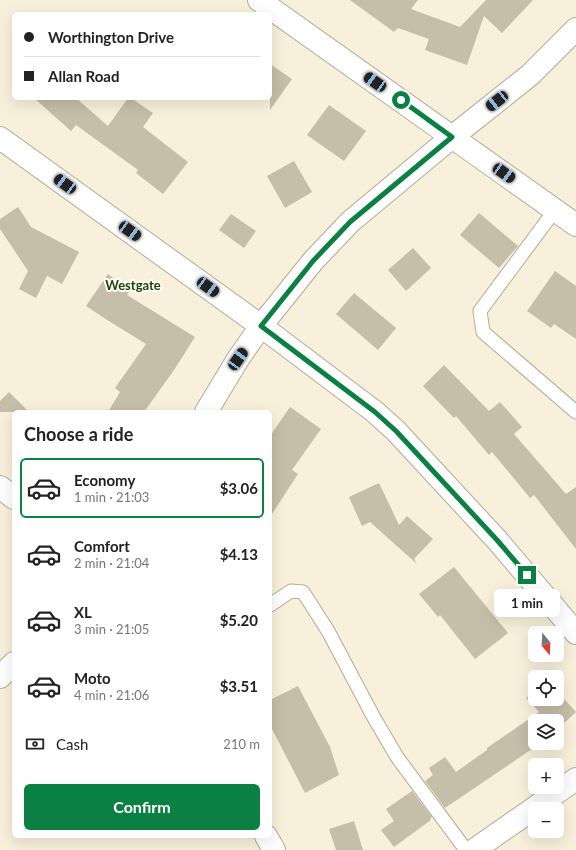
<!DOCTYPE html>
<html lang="en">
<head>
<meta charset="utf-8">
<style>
  body { margin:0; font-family:Lato,sans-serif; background:#f2f2f2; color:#222; height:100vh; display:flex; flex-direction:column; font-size:15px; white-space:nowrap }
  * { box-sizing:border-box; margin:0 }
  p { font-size:13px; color:#767676 }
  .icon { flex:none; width:22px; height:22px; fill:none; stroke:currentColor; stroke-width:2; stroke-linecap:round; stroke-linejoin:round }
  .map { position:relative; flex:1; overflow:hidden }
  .drawer { position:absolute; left:12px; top:410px; width:260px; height:428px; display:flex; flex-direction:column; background:#fff; border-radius:6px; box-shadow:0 4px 16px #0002 }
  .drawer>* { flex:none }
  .hud { position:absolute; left:12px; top:12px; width:260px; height:88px; border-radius:6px; box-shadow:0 4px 16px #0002; display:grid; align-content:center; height:88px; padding:0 12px; background:#fff }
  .needle { width:26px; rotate:162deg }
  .controls { position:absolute; left:528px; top:626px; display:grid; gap:8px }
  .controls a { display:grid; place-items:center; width:36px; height:36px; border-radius:6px; background:#fff; box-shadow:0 4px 16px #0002; font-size:20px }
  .end { position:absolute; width:18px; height:18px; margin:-9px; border:5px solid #0b8043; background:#fff; box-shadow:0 0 0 2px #fff }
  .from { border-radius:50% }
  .bubble { position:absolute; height:28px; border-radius:6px; background:#fff; box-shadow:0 4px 16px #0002; font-size:13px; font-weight:700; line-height:28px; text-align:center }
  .car { position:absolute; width:12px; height:24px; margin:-12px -6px; border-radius:5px; box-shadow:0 0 3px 1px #0007; background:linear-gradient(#222 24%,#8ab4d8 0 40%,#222 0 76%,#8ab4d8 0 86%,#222 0) }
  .hud b { display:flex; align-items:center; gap:14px; height:38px; font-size:15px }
  .hud b+b { border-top:1px solid #e0e0e0 }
  .hud i { width:10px; height:10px; background:#222 }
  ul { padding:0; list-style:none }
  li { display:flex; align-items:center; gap:12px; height:60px; margin:0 8px 6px; padding:0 4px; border:2px solid transparent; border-radius:6px }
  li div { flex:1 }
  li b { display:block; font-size:15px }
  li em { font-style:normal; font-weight:700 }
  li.active { border-color:#0b8043 }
  li>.icon { width:36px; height:36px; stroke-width:1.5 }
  h2 { padding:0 12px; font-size:18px; line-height:48px }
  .pay { display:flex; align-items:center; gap:10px; height:44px; padding:0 12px; font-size:15px }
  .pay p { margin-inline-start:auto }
  .cta { display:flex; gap:8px; margin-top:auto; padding:8px 12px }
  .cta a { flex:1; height:46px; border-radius:6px; background:#0b8043; color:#fff; font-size:16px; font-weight:700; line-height:46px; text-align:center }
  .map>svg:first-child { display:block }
  .building { fill:#c5bea8 }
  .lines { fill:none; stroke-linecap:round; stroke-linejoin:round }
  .service-casing { stroke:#b2ab96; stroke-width:15 }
  .minor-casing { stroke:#b2ab96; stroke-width:24 }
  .service { stroke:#fff; stroke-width:13 }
  .minor { stroke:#fff; stroke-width:22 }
  .route { stroke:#0b8043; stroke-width:5 }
  .labels { text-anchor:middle; stroke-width:4; stroke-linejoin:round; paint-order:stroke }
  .neighbourhood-label { font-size:13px; font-weight:bold; fill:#1c4506; stroke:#fffef9 }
</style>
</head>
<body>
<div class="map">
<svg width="576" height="850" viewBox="0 0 576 850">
  <rect width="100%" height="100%" fill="#f8f0da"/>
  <g class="building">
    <path d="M350,0H418L411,9L460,27L486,0H533L502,33L484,16L467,65L425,50L429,39L398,28L394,32Z"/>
    <path d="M270,64L292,79L270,110Z"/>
    <path d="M34,98H76L108,126L128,98H131L153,113L143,127L188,162L163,194L136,173L138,170L76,125L71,131Z"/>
    <path d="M329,105L366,131L344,161L307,135Z"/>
    <path d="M294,161L312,192L285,208L267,176Z"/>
    <path d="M18,207L31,227L79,252L62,284L47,276L36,298L19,289L28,271L0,229V219Z"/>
    <path d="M479,213L518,246L499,268L460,235Z"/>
    <path d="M231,214L256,231L244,248L219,230Z"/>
    <path d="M413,248L431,268L406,291L388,270Z"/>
    <path d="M555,271L576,286V339L554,324L551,328L527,311Z"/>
    <path d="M108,274L130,290L127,295L195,337L174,370L144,412H108L120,392L115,388L146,344L104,318L86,306Z"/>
    <path d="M354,293L396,328L378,350L336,314Z"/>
    <path d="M444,365L489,411L500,402L522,427L514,434L566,494L576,487V549L534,495L530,498L492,452L489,455L456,416L454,418L423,386Z"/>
    <path d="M9,392L29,412H0V401Z"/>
    <path d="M290,407L321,429L292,470L298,474L270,517V436Z"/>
    <path d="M379,483L399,525L407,516L433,539L414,559L417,564L370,522L362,526L349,497Z"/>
    <path d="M454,567L508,633L475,659L440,615L438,617L419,594Z"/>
    <path d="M298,686L330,747L339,775L305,793L270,725V700Z"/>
    <path d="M535,690V699H557V691L576,712L557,730V721H535V743H541L445,808L425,781L433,775L429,768L445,757L456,772L487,750V748L539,712L526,698Z"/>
    <path d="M412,791L432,817L430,819L431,820L394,847L381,830L394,821L386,809Z"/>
    <path d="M354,821L363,850H336L329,829Z"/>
  </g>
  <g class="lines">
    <g class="service-casing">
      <g id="service">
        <path d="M555,210L480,311L483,332L576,412"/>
        <path d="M270,605L291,591L303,592L328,631L373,716L397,757L466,850"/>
      </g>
    </g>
    <g class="minor-casing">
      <g id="minor">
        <path d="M259,0L576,225"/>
        <path d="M0,138L261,326L375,412L396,431L497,540L576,633"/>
        <path d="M206,412L238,359L261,326L313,261L350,222L452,137L530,75L576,29"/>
        <path d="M0,487L14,498"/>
        <path d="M0,677L14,663"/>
        <path d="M266,836L274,850"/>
        <path d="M474,850L576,779"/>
      </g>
    </g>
    <use href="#service" class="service"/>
    <use href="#minor" class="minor"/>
  </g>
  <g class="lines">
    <path class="route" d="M401,100L452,137L350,222L313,261L261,326L375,412L396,431L497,540L527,575"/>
  </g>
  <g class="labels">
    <g class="neighbourhood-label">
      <text x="133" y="290">Westgate</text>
    </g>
  </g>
</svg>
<div class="controls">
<a><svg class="needle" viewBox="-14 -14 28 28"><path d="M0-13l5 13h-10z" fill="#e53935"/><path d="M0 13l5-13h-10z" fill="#767676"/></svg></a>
<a><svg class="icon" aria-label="locate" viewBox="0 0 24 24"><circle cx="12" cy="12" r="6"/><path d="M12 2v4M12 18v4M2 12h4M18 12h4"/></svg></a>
<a><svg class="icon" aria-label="layers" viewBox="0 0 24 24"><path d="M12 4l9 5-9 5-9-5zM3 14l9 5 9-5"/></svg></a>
<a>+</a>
<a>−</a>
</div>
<i class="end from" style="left:401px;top:100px"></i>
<i class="end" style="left:527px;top:575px"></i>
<div class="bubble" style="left:494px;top:589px;width:66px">1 min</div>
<i class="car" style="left:375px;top:82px;rotate:305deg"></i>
<i class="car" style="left:497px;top:101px;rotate:232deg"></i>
<i class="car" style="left:504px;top:173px;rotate:125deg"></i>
<i class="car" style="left:65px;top:184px;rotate:306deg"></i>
<i class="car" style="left:130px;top:231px;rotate:126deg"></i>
<i class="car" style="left:208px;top:287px;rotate:126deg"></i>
<i class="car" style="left:238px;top:359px;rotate:35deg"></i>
<div class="hud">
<b><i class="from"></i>Worthington Drive</b>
<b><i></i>Allan Road</b>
</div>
<section class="drawer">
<h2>Choose a ride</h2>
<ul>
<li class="active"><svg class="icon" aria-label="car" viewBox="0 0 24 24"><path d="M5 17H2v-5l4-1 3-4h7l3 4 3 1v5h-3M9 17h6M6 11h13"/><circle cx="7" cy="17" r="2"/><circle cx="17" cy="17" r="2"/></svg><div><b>Economy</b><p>1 min · 21:03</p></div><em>$3.06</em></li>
<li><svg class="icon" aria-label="car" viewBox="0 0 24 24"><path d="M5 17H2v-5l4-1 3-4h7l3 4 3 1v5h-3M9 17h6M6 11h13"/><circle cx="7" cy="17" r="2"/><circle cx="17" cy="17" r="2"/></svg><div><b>Comfort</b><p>2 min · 21:04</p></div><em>$4.13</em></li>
<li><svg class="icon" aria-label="car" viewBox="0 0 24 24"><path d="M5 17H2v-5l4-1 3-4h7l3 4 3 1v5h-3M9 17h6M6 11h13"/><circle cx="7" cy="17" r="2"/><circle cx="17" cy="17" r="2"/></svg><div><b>XL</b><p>3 min · 21:05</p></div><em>$5.20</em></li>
<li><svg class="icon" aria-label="car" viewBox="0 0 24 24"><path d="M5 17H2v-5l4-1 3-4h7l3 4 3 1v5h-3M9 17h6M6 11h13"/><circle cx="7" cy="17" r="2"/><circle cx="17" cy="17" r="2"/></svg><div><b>Moto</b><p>4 min · 21:06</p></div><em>$3.51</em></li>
</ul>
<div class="pay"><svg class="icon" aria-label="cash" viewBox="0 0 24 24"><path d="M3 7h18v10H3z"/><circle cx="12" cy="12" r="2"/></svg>Cash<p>210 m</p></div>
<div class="cta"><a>Confirm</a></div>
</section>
</div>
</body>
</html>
